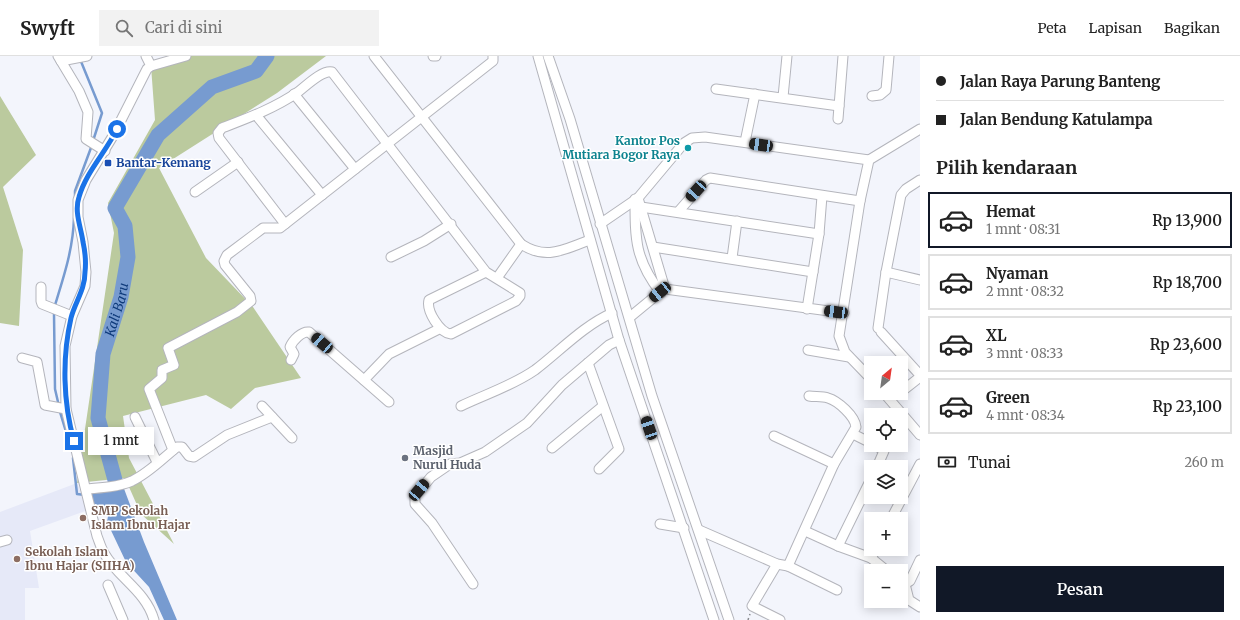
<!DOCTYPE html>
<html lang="id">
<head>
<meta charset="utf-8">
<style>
  body { margin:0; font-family:Merriweather,serif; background:#f2f2f2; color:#222; height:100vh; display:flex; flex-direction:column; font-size:15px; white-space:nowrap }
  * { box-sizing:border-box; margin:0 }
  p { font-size:13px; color:#767676 }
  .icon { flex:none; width:22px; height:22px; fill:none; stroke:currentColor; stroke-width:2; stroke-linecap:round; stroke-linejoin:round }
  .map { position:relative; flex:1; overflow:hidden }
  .panel { display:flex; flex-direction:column; background:#fff; width:320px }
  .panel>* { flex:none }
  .banner { display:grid; align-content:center; height:88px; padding:0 16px; background:#fff }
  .needle { width:26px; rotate:29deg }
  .tools { position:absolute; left:864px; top:300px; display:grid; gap:8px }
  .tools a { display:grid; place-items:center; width:44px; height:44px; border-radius:0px; background:#fff; box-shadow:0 2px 10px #0003; font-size:20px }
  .end { position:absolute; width:18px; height:18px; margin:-9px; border:5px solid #1a73e8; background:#fff; box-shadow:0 0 0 2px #fff }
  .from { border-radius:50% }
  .bubble { position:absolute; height:28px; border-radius:0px; background:#fff; box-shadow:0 2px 10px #0003; font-size:13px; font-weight:600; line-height:28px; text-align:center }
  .car { position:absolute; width:12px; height:24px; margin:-12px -6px; border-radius:5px; box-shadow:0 0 3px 1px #0007; background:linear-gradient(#222 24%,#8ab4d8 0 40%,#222 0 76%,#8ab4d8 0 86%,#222 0) }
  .banner b { display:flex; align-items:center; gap:14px; height:38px; font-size:15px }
  .banner b+b { border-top:1px solid #e0e0e0 }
  .banner i { width:10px; height:10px; background:#222 }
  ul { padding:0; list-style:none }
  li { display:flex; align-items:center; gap:12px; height:56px; margin:0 8px 6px; padding:0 8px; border:2px solid #e0e0e0; border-radius:0px }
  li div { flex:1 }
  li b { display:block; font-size:15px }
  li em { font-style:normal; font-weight:600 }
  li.on { border-color:#111827 }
  li>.icon { width:36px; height:36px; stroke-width:1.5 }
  h2 { padding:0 16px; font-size:18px; line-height:48px }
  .pay { display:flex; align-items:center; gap:10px; height:44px; padding:0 16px; font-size:15px }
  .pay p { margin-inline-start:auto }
  .action { display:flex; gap:8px; margin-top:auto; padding:8px 16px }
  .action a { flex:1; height:46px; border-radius:0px; background:#111827; color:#fff; font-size:16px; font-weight:600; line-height:46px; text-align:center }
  header { display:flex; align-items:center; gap:24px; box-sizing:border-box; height:56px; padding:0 20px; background:#fff; border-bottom:1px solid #e0e0e0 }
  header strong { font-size:19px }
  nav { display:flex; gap:22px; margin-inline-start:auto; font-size:14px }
  .search { width:280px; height:36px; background:#f2f2f2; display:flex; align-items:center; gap:10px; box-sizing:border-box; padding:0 14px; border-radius:0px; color:#767676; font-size:15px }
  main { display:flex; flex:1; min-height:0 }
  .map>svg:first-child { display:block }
  .built { fill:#e6e9f8 }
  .green { fill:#bbca9e }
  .water { fill:#779bd0 }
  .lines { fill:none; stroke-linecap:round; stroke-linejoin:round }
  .stream { stroke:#779bd0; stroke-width:2.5 }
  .river { stroke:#779bd0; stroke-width:15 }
  .minor-casing { stroke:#b4b5bc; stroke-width:11 }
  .path { stroke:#898b8f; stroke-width:1.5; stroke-dasharray:2 3; stroke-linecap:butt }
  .minor { stroke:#fff; stroke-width:9 }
  .route { stroke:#1a73e8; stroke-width:5 }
  .culture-dot { fill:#0f9aa8; stroke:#fff; stroke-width:1.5 }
  .transit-dot { fill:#1a4fb4; stroke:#fff; stroke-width:1.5 }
  .worship-dot { fill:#6b7280; stroke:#fff; stroke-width:1.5 }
  .education-dot { fill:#8d6e63; stroke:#fff; stroke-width:1.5 }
  .labels { text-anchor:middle; stroke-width:3; stroke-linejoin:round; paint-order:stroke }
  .culture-label { font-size:12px; font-weight:bold; fill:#0d838f; stroke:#fff; text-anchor:end }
  .transit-label { font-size:12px; font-weight:bold; fill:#164399; stroke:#fff; text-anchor:start }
  .worship-label { font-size:12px; font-weight:bold; fill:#5b616d; stroke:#fff; text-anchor:start }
  .education-label { font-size:12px; font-weight:bold; fill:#785e54; stroke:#fff; text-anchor:start }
  .water-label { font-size:13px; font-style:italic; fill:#0f3b7b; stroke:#fff }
</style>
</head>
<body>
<header>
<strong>Swyft</strong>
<div class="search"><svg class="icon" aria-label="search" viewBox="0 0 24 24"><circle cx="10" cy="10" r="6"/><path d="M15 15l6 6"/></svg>Cari di sini</div>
<nav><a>Peta</a><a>Lapisan</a><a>Bagikan</a></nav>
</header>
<main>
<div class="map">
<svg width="920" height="564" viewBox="0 0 920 564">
  <rect width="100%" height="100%" fill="#f3f5fc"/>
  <path class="built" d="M77,427L88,454L30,475L39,532H25V564H0V456Z"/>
  <g class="green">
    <path d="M168,0H326L277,37L159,112L206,202L253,251L301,322L255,332L231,353L206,339L123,360L129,402L174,488L141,458L125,422L77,427L114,177L108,147L155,64L151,10Z"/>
    <path d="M0,40L36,99L3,131L23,194L19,270L0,267Z"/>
  </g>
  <path class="water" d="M123,430L144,486L177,564H164L149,531L126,506L107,466L108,460L103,443L109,433Z"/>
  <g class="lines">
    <g class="stream">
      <path d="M80,3L102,57L93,85"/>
      <path d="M75,142V135L92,89"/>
      <path d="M55,249C64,220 73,193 74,162"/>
      <path d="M54,258L55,333L58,346"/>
      <path d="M60,356L70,389"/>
      <path d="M73,402L77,438L85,439"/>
    </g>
    <g class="river">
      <path d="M95,440L117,447"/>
      <path id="s1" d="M117,446L115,424L98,362L103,298L121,241L128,201L125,170L115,152L158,79L212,31L256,15L267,0"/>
    </g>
    <g class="minor-casing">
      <g id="minor">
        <path d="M58,0L79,35L88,56L86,83L105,95"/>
        <path d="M146,0L151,10"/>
        <path d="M374,0L521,188C547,205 564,193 590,184"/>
        <path d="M433,0H436"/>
        <path d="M538,0L619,284L714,564"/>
        <path d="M548,0L570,63L652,340L729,564"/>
        <path d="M61,5L87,0"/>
        <path d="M716,33L839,50"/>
        <path d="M294,38L355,113"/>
        <path d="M872,40L880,39L886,34L889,0"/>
        <path d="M783,41L787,0"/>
        <path d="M256,59L322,139"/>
        <path d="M838,63L843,0"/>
        <path d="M745,86L755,38"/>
        <path d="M195,136L238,106"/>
        <path d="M638,142L665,233L844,257"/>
        <path d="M635,143C635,183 635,204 661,237"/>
        <path d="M641,151L819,178"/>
        <path d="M678,156L706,124L710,122L860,145"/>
        <path d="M285,168L219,82L218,77L222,72C248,62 275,52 298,36C307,29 322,14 332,16L486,216L520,237V240L516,245L451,278C440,277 426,255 429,244L486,216"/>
        <path d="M600,168L638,142L684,87L692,82L705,81L869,104"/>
        <path d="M653,191L813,216"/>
        <path d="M391,201L424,185L451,168"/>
        <path d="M732,202L737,165"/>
        <path d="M886,216L920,224"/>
        <path d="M497,222L521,188"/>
        <path d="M41,231V245L42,248L72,260"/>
        <path d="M807,253L819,178L822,140"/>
        <path d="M630,261L664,233"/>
        <path d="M878,272L886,216L901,139L906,133L920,124"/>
        <path d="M881,276L920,319"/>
        <path d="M808,294L849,301"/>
        <path d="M22,302L37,306L45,349L66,353"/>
        <path d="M291,304L294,298L290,291C293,284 302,275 309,276L389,346"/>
        <path d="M588,307L619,393L599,413"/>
        <path d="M871,323L845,296L839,280L860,145L869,104L920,73"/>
        <path d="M364,324L389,298L439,273"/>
        <path d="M901,336L920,321"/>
        <path d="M884,337L920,379"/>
        <path d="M262,350L292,382"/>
        <path d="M461,350C486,338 512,330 535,314C560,295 583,270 612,257"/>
        <path d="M135,361L157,406"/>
        <path d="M853,378L871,387"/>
        <path d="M774,380L834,408"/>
        <path d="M876,389L884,395L877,411"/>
        <path d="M552,392L603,350"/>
        <path d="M173,394L149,333L162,322V314L174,309L168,292L237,256L251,245L250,240L225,209L224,205L227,199L263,172H280L493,5V0"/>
        <path d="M86,433C101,432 118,431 132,425C149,417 163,402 177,391H182L189,400L194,401L227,379L272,361"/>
        <path d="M891,463L920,408"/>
        <path d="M660,468L684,472"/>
        <path d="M699,474L777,508L788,510L834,408L856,371C855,360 838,345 828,342C822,340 815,341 809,340"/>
        <path d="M805,475L838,490L871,502L876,493"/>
        <path d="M0,486L7,484"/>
        <path d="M838,490L871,423"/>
        <path d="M871,502L887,515"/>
        <path d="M777,508L752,550L780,564"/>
        <path d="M788,510L837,534"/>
        <path d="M901,527L905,528L910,525L920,504"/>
        <path d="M473,528L432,467L415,448V440L431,421L450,408L460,407L485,396L527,367L562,329L609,289L619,284"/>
        <path d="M905,528L909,544L920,551"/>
        <path d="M108,529L123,564"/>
        <path d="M154,564C146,535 118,522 104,497C101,492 99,485 97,480L66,353L65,290L72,260L85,230L86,216L83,186L78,161V144L86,124L113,80L147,13L151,10L186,0"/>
      </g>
    </g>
    <path class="path" d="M748,564L750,558"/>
    <use href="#minor" class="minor"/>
  </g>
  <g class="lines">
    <path class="route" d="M74,385C63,346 62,302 71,262C75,246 85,234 85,216C86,207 85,195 83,186C81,171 74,156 79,141C86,116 106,96 117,73"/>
  </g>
  <circle class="culture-dot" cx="688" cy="92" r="4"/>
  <rect class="transit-dot" x="104" y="103" width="8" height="8" rx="2"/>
  <circle class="worship-dot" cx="405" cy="402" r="4"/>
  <g class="education-dot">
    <circle cx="83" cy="462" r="4"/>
    <circle cx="17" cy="503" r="4"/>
  </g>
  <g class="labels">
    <g class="culture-label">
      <text x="680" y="89">Kantor Pos<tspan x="680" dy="14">Mutiara Bogor Raya</tspan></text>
    </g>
    <g class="transit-label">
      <text x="116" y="111">Bantar-Kemang</text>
    </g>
    <g class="worship-label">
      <text x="413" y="399">Masjid<tspan x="413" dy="14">Nurul Huda</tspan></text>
    </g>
    <g class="education-label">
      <text x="91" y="459">SMP Sekolah<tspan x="91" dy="14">Islam Ibnu Hajar</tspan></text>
      <text x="25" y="500">Sekolah Islam<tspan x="25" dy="14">Ibnu Hajar (SIIHA)</tspan></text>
    </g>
    <g class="water-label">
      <text dy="5" stroke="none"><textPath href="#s1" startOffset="197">Kali Baru</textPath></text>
    </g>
  </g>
</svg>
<div class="tools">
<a><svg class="needle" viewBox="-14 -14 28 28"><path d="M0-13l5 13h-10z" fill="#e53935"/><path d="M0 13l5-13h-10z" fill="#767676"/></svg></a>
<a><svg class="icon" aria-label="locate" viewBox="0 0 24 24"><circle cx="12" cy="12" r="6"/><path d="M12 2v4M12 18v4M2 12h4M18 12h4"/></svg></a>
<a><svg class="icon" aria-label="layers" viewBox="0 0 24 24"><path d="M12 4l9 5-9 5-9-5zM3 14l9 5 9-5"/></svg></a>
<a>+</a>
<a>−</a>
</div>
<i class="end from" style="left:117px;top:73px"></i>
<i class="end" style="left:74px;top:385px"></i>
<div class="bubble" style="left:88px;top:371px;width:66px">1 mnt</div>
<i class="car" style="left:761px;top:89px;rotate:278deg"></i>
<i class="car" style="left:696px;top:135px;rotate:222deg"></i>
<i class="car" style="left:660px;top:236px;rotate:231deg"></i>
<i class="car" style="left:836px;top:256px;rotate:277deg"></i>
<i class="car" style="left:322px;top:287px;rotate:311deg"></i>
<i class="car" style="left:649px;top:372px;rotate:341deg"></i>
<i class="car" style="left:419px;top:434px;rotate:40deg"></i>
</div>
<section class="panel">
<div class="banner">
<b><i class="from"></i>Jalan Raya Parung Banteng</b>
<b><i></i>Jalan Bendung Katulampa</b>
</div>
<h2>Pilih kendaraan</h2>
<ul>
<li class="on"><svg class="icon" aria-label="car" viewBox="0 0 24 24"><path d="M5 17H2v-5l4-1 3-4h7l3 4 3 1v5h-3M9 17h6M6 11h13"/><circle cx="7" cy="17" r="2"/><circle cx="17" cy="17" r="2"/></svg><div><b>Hemat</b><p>1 mnt · 08:31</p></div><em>Rp 13,900</em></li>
<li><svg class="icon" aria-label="car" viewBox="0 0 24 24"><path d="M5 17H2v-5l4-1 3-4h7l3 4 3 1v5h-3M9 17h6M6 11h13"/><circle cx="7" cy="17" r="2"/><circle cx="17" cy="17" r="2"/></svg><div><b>Nyaman</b><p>2 mnt · 08:32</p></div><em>Rp 18,700</em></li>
<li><svg class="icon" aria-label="car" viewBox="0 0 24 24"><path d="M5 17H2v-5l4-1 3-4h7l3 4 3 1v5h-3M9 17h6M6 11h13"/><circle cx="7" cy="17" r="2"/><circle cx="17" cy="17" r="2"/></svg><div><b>XL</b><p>3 mnt · 08:33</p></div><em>Rp 23,600</em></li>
<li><svg class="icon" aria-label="car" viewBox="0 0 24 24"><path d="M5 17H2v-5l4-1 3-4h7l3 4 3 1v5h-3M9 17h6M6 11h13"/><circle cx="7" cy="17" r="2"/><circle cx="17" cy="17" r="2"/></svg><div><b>Green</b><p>4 mnt · 08:34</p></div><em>Rp 23,100</em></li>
</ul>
<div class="pay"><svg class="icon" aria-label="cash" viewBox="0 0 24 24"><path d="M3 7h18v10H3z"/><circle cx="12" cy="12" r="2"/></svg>Tunai<p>260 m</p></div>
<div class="action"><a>Pesan</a></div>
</section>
</main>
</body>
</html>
